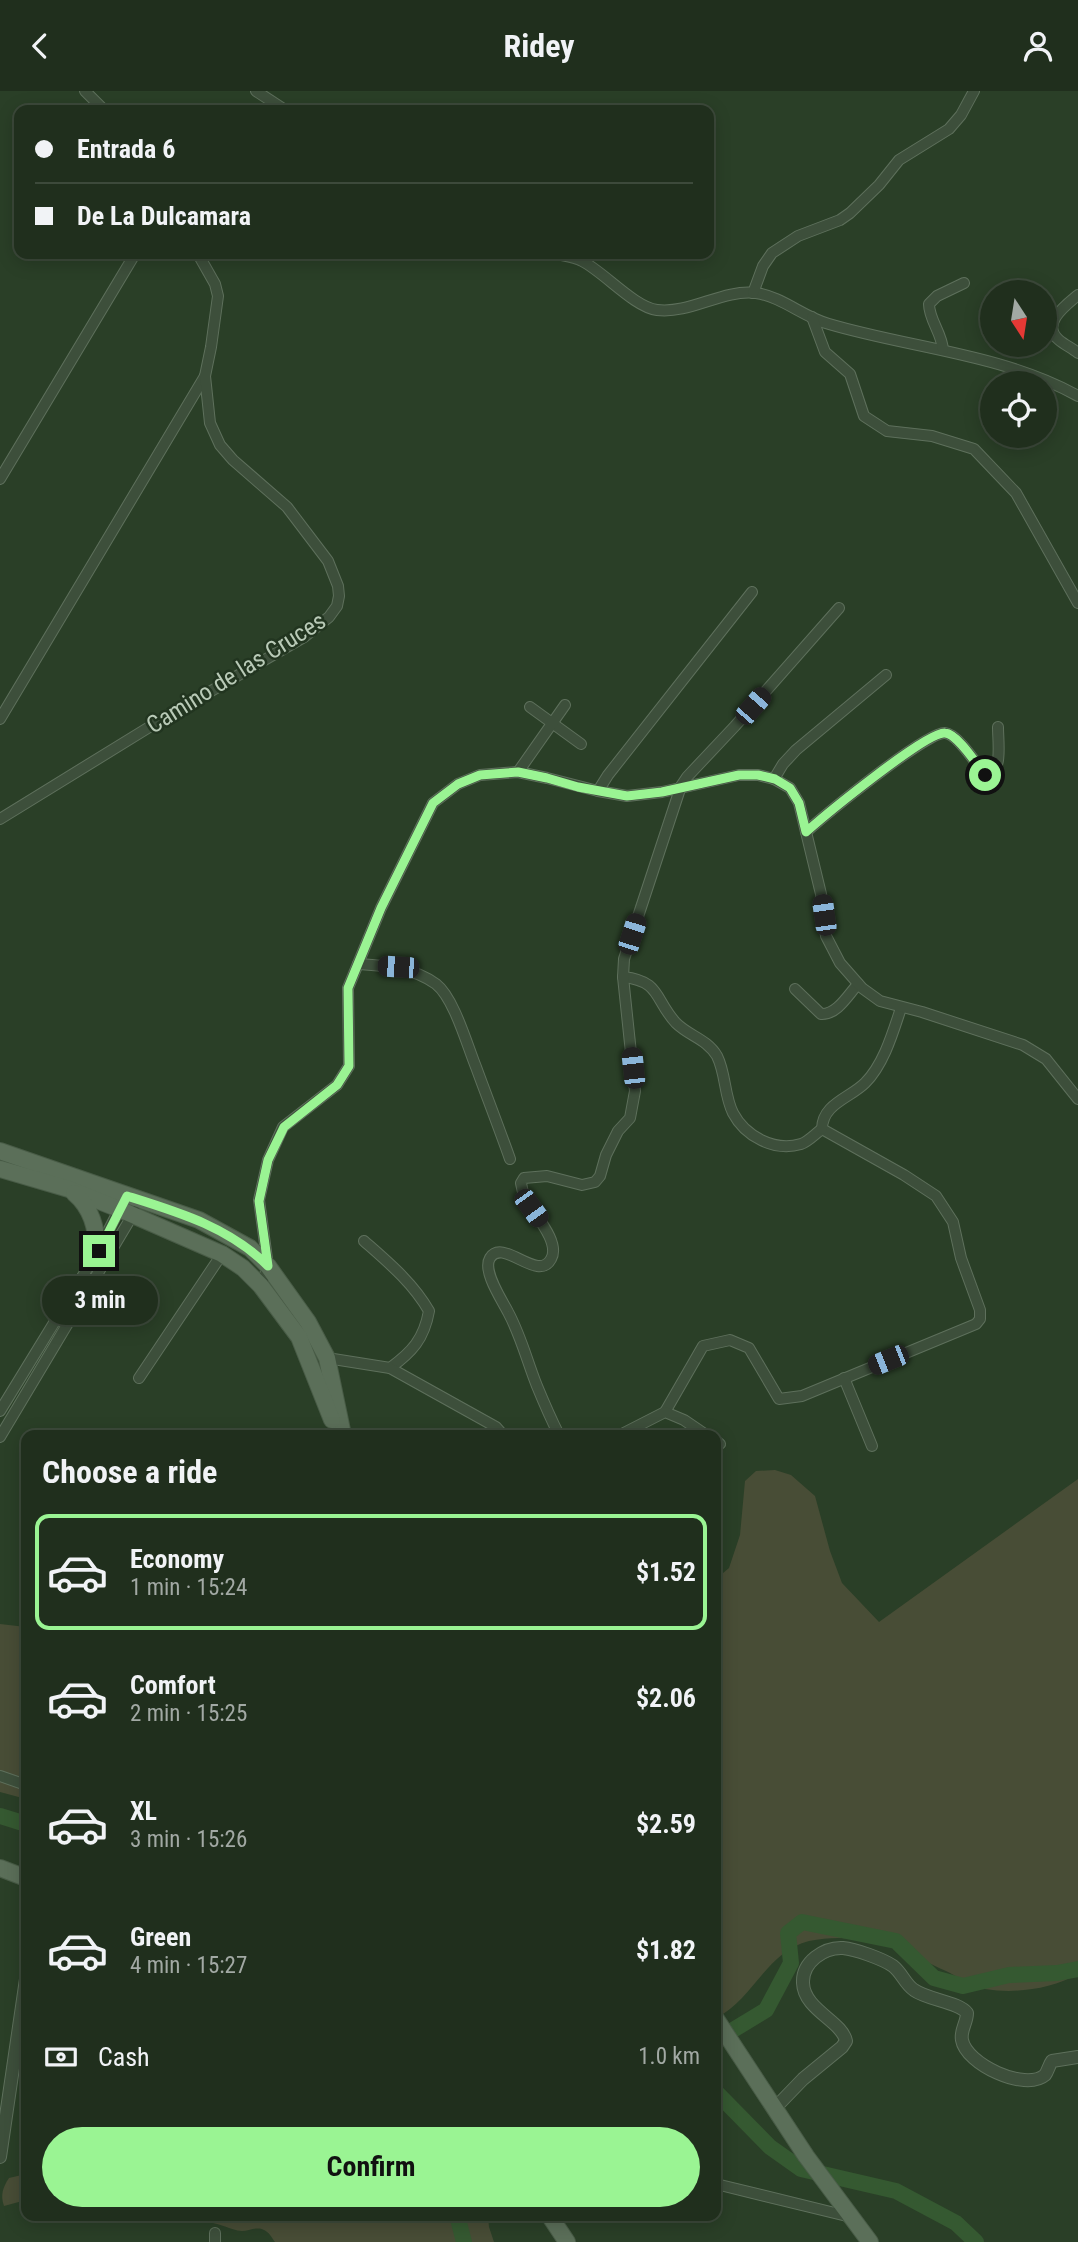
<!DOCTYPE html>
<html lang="en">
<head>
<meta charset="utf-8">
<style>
  body { margin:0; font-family:"Roboto Condensed",sans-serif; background:#283726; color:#f1f3f6; height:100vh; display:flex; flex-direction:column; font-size:26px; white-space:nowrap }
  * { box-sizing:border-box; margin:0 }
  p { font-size:23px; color:#a2a9a4 }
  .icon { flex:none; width:38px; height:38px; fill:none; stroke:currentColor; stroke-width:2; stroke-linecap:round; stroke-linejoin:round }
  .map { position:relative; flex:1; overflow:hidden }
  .panel { position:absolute; left:21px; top:1339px; width:700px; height:791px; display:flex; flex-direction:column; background:#202f1d; border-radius:14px; box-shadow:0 4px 18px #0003,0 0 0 2px #3d4a3b }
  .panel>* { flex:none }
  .banner { position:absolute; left:14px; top:14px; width:700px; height:154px; border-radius:14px; box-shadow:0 4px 18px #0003,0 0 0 2px #3d4a3b; display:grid; align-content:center; height:154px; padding:0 21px; background:#202f1d }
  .needle { width:46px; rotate:168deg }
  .buttons { position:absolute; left:980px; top:189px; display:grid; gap:14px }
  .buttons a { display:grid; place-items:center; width:77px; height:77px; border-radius:50%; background:#202f1d; box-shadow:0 4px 18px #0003,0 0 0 2px #3d4a3b; font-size:35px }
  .end { position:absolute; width:32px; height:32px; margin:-16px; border:9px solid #9af493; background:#111; box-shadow:0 0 0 4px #111 }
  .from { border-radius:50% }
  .bubble { position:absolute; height:49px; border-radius:24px; background:#202f1d; box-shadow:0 4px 18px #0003,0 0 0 2px #3d4a3b; font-size:23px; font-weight:700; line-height:49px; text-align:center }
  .car { position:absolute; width:21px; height:42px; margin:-21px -10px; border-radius:9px; box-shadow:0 0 5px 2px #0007; background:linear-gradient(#222 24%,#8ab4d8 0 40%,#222 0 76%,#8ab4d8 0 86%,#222 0) }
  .banner b { display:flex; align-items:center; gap:24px; height:66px; font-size:26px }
  .banner b+b { border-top:2px solid #3d4a3b }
  .banner i { width:18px; height:18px; background:#f1f3f6 }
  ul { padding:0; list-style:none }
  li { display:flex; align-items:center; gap:21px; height:116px; margin:0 14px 10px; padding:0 7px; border:4px solid transparent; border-radius:14px }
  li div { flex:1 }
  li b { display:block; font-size:26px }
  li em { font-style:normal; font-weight:700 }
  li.on { border-color:#9af493 }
  li>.icon { width:63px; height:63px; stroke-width:1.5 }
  h2 { padding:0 21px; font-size:32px; line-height:84px }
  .pay { display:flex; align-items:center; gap:18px; height:77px; padding:0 21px; font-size:26px }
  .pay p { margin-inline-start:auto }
  .primary-button { display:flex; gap:14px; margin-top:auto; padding:14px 21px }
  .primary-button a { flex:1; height:80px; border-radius:42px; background:#9af493; color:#111; font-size:28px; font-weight:700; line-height:80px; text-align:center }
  header { display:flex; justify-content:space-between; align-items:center; height:91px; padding:0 21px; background:#202f1d; font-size:32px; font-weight:700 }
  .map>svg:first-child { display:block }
  .green { fill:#484d36 }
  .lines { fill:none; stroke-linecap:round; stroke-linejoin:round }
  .river { stroke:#355931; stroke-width:16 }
  .minor-casing { stroke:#5e705c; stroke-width:12 }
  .tertiary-casing { stroke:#5e705c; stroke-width:14 }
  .primary-casing { stroke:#495c47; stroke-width:18 }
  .minor { stroke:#3d4f3b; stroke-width:10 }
  .tertiary { stroke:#3d4f3b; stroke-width:12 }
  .primary { stroke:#5b6f59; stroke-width:16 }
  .route { stroke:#9af493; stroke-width:9 }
  .labels { text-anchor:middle; stroke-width:5; stroke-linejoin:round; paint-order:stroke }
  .street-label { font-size:24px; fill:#b9cab7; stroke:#223520 }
</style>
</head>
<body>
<header><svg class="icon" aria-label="back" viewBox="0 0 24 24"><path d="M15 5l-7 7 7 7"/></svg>Ridey<svg class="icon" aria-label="person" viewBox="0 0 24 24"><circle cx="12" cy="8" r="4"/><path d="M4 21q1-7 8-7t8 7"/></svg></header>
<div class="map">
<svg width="1078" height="2151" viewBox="0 0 1078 2151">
  <rect width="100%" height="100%" fill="#2a3f27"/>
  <g class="green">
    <path d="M775,1379L791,1384L815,1405L830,1460L842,1492L879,1531L1078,1388V1883C1051,1898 1016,1903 985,1898C972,1895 958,1886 946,1880C901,1859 861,1839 809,1850C767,1860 752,1910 716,1927V1488L729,1477L740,1444L745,1390L756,1380Z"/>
    <path d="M0,1533L26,1536V1708L0,1701Z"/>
    <path d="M26,2083V2109L4,2115C0,2104 3,2096 9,2087Z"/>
    <path d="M197,2125H488L489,2136L494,2151H275C272,2147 269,2141 264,2139C257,2135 249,2140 242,2140C228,2139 219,2130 204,2132Z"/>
  </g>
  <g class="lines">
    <g class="river">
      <path d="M0,1725L26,1733"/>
      <path d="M733,1939L766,1919L791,1872L788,1842L802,1831L896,1850L934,1887L963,1895L1009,1884L1057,1882L1078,1878"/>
      <path d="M716,1950L719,1948"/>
      <path d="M716,2001L770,2056L801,2078L896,2100L956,2132L976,2151"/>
      <path d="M457,2124L464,2151"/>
    </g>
    <g class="minor-casing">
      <g id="minor">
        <path d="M85,0L104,19"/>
        <path d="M256,0L285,19"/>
        <path d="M556,163C565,165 575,166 582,170C604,181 634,216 657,219C691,223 722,198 756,202C783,206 803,226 829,233C910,257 1003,263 1078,305"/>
        <path d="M753,202L763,175L772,162L798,145L840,129L850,122L879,94L899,69L949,38L961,24L974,0"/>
        <path d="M1078,204C1066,214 1040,233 1059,249C1065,254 1072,257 1078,262"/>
        <path d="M812,226L825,261L850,283L864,325L887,340L932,345L974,358L1016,402L1078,512"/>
        <path d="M943,259C942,242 929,229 929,213L937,205L964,192"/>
        <path d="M0,388L135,163"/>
        <path d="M530,616L581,653"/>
        <path d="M0,628L205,285"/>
        <path d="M518,681L565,614"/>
        <path d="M774,688L783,673L796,659L886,584"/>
        <path d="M598,700L608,684L752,501"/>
        <path d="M0,728L151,635L304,546L329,526L337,515L339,505L338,495L328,470L287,416L233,369L220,354L210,332L205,285L211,256L218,205L215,193L198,163"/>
        <path d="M806,741C824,725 927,640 945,642C958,643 977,674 985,684L991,685C1002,674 998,651 998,636"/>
        <path d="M358,873C386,875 413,876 436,893C454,907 467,954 476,976C487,1006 499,1037 510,1068"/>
        <path d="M623,886C661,890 654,908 676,932C689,945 707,948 717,965C726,983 724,1004 733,1022C745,1045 774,1061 801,1053C808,1051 816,1042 822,1038L904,1084L936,1105L953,1131L961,1167L980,1219V1228L976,1233L802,1305L779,1308L749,1257L730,1249L703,1255L665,1321"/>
        <path d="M795,898L821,923C837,924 848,904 858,893"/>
        <path d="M822,1038C822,1013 850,1007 865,992C884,973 893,941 901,917"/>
        <path d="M364,1150C389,1172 413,1192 429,1220C424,1248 412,1261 390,1277"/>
        <path d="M261,1195L268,1175L259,1109L268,1069L283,1036L337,994L349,975L348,897L381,817L433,712L458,693L480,684L518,681L547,687L598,700L627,705L662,701L739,684H758L774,688L790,697L799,712L821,803L826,845L840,872L862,897L880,910L922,921L1023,954L1046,968L1078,1008"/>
        <path d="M327,1267L390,1277L496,1336L503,1344"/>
        <path d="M139,1287L222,1163"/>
        <path d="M844,1287L872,1355"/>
        <path d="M0,1320L98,1160L121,1115"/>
        <path d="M559,1344C551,1328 544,1312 537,1295C527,1270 521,1245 508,1221C502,1209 482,1180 490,1167C503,1146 538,1192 551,1168C561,1151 533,1122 525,1107C523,1103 522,1097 521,1092L524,1087L547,1085L582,1094L595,1091L600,1085L606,1064L618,1040L630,1027L635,1000L623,886L624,868L681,695L687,686L735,635L839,517"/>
        <path d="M620,1344L665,1321L684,1329L706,1344"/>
        <path d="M0,1346L135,1120"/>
        <path d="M716,1350L720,1353"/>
        <path d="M0,1685L26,1694"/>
        <path d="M716,2093L851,2126"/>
        <path d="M215,2142V2151"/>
      </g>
    </g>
    <g class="tertiary-casing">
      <g id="tertiary">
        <path d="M775,2017L803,1988L842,1956L846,1950C842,1930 804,1919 803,1892C802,1871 824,1856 843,1857C855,1858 883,1868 893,1875C902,1882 905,1893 914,1899C928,1909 959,1911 967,1922C967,1932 960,1939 962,1949C966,1973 1025,2001 1045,1984C1048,1980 1049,1974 1052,1970L1078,1966"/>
        <path d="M0,2066L26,1888"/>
      </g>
    </g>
    <g class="primary-casing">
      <g id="primary">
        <path d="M0,1060L199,1129L250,1157L268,1175L308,1231L327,1267L343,1344"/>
        <path d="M0,1078L69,1098L119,1118L222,1163L243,1177L261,1195L299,1246L332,1329"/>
        <path d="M74,1102C92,1117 96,1137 98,1160"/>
        <path d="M0,1777L26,1787"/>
        <path d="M716,1928L806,2065L870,2151"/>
        <path d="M549,2124L567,2151"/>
      </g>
    </g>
    <use href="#minor" class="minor"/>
    <use href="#tertiary" class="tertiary"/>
    <use href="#primary" class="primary"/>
  </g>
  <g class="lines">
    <path class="route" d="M99,1160L127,1105C178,1121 229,1136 268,1175L259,1110L268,1069L284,1036L337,994L349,975L348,897L381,817L433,712L458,693L480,684L506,682L518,681L547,687L578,696L627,705L662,701L739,684H758L775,688L790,697L799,712L806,741C824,725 927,640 945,642C958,643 977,674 985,684"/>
  </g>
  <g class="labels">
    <g class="street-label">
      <text transform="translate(236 582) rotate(-32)" y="8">Camino de las Cruces</text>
    </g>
  </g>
</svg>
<div class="buttons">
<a><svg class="needle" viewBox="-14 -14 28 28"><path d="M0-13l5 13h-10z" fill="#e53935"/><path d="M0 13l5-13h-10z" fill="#a2a9a4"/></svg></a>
<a><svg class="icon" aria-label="locate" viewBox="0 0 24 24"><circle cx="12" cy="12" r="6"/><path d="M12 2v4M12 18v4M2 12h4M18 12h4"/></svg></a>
</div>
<i class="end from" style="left:985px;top:684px"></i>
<i class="end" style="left:99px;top:1160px"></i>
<div class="bubble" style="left:42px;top:1185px;width:116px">3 min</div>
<i class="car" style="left:753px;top:615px;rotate:41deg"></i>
<i class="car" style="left:824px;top:824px;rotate:352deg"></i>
<i class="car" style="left:632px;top:843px;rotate:18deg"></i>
<i class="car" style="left:398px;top:876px;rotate:274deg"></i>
<i class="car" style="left:633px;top:977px;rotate:354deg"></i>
<i class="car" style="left:531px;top:1117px;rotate:144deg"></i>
<i class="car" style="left:888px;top:1269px;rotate:248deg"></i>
<div class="banner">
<b><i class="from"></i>Entrada 6</b>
<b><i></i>De La Dulcamara</b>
</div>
<section class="panel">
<h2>Choose a ride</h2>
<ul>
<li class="on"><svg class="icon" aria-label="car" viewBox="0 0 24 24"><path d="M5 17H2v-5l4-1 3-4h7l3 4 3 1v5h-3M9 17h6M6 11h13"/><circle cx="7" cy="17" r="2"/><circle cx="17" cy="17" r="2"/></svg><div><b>Economy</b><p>1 min · 15:24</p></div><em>$1.52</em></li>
<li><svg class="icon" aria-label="car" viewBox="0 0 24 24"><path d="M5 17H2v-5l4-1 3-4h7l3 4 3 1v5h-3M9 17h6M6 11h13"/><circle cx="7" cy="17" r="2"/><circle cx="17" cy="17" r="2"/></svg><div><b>Comfort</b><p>2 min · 15:25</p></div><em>$2.06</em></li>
<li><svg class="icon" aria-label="car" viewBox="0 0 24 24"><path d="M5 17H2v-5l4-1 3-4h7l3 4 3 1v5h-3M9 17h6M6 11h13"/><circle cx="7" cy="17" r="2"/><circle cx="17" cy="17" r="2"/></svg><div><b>XL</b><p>3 min · 15:26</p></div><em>$2.59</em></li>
<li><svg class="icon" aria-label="car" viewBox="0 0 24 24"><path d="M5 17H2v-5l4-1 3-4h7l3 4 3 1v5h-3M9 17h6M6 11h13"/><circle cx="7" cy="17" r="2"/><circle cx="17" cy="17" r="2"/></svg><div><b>Green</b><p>4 min · 15:27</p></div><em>$1.82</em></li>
</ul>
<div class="pay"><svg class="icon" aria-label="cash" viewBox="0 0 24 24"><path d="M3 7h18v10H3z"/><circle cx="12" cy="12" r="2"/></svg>Cash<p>1.0 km</p></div>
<div class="primary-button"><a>Confirm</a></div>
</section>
</div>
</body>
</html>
